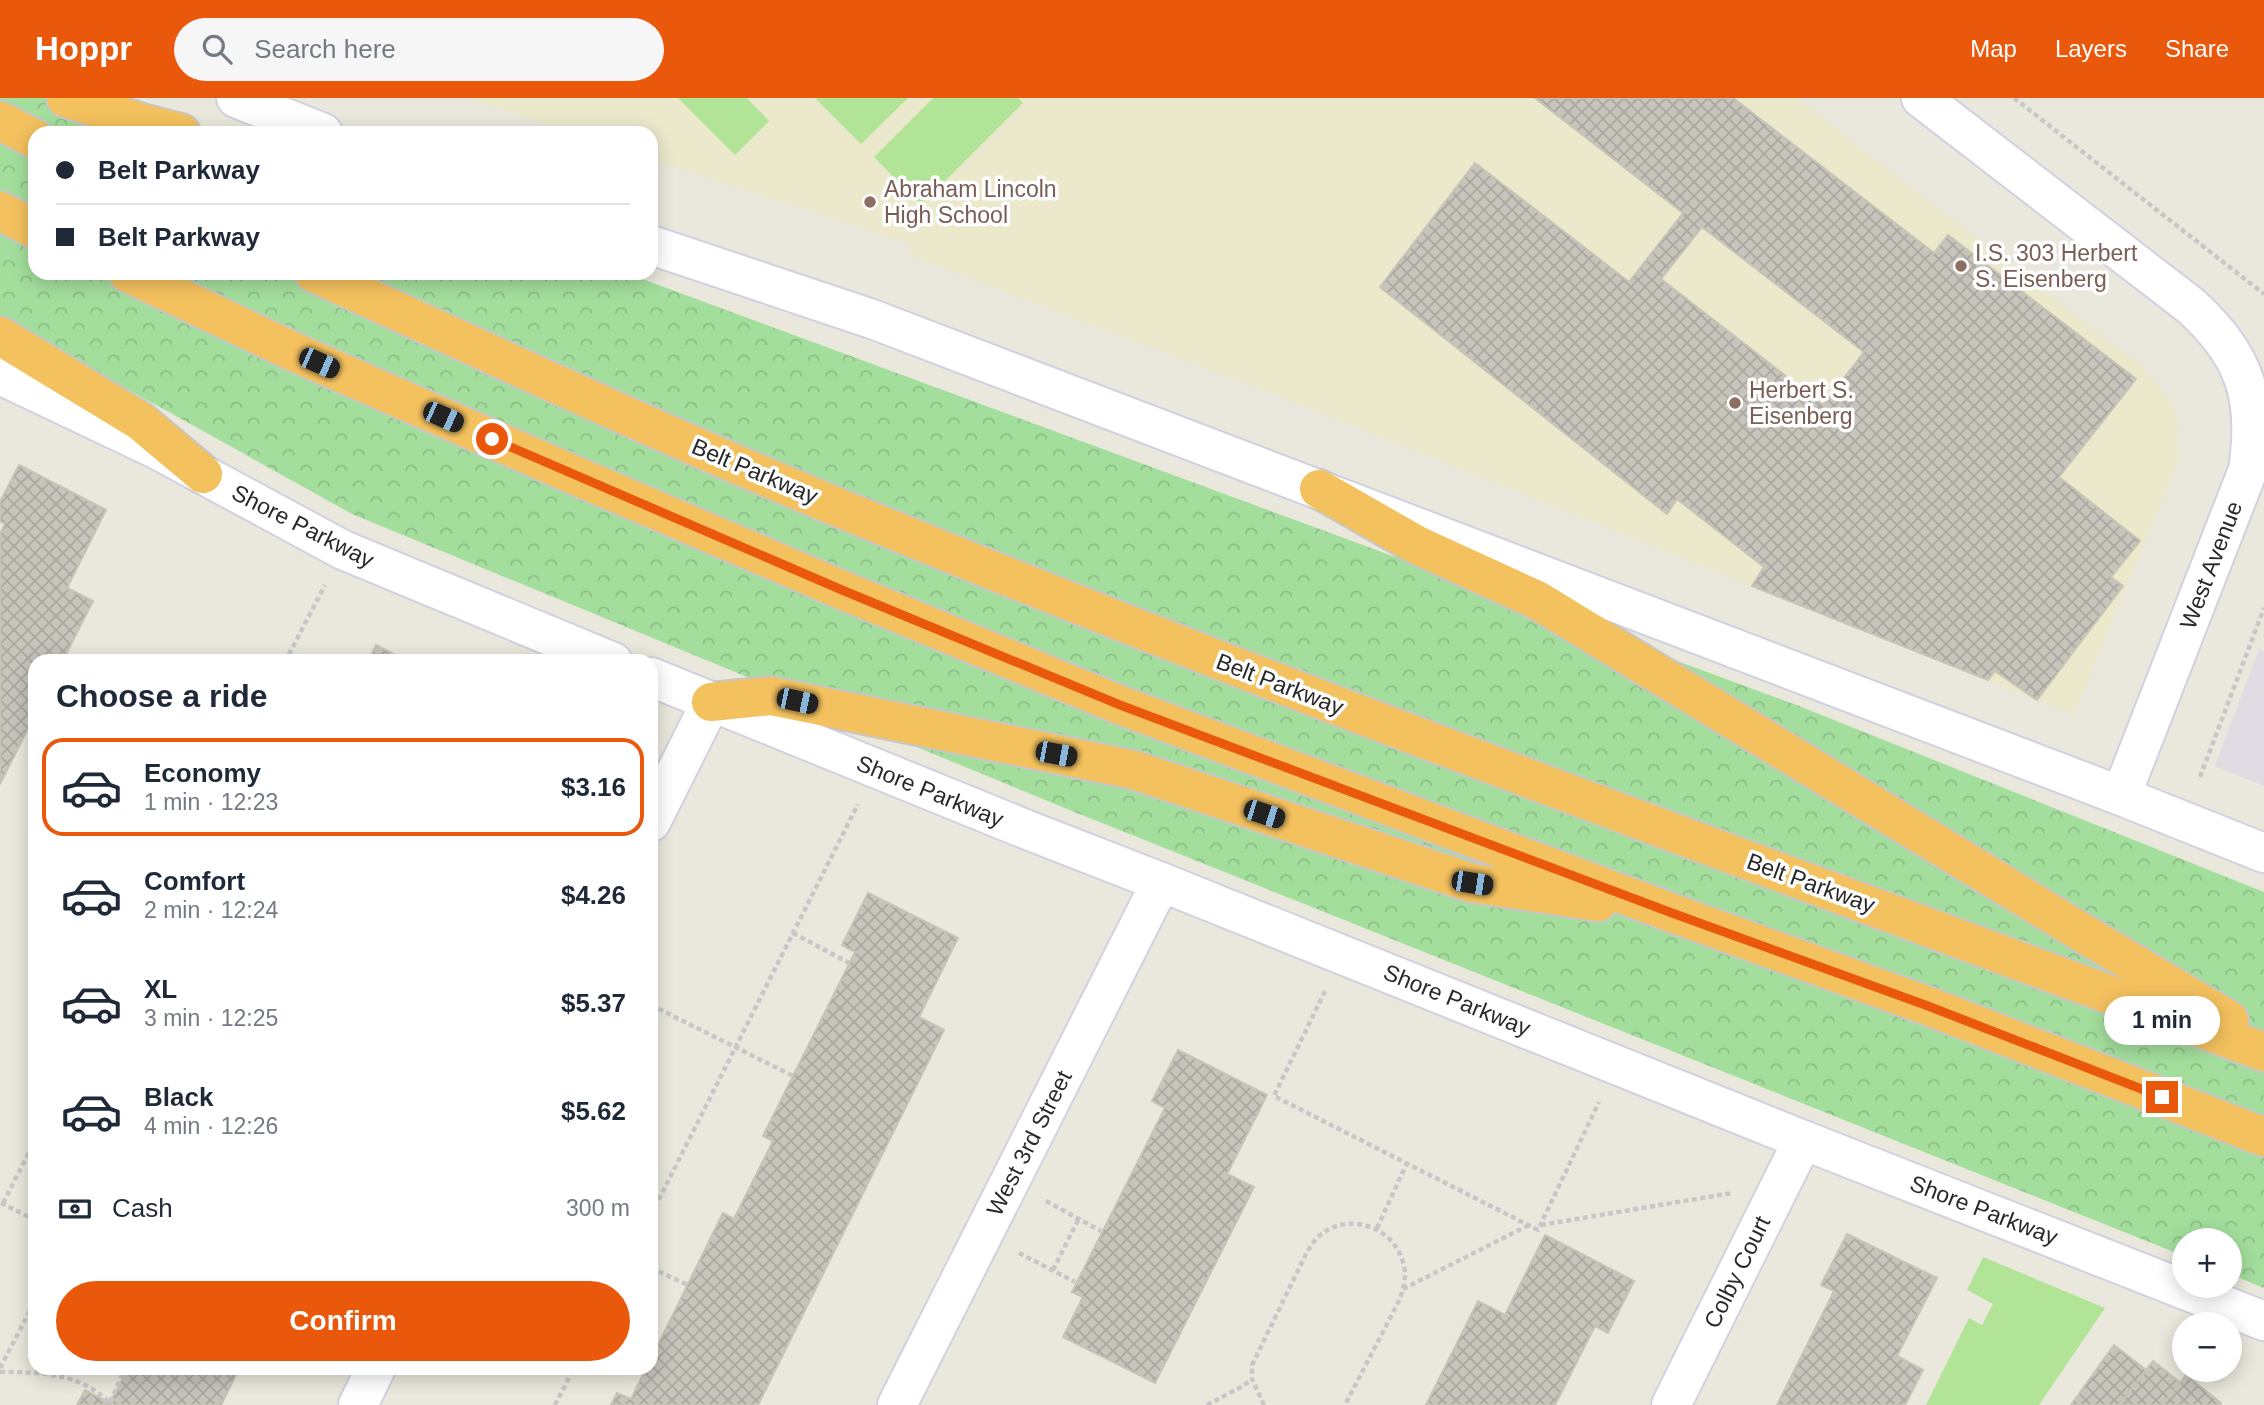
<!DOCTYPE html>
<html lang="en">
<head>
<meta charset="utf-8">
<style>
  body { margin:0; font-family:Arial,sans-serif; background:#f6f6f7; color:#1f2937; height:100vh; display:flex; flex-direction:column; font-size:26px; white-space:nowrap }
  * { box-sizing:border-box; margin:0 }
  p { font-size:23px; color:#747a83 }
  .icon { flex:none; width:38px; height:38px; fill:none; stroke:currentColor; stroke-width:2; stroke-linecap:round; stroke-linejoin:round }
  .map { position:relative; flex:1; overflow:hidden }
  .panel { position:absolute; left:28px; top:556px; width:630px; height:721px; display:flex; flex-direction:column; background:#fff; border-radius:21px; box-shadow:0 4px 18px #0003 }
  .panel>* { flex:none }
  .banner { position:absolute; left:28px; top:28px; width:630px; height:154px; border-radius:21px; box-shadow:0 4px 18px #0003; display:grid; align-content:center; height:154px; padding:0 28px; background:#fff }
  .fabs { position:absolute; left:2172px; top:1130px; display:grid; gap:14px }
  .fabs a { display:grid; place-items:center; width:70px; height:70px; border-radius:50%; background:#fff; box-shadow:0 4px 18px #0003; font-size:35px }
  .end { position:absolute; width:32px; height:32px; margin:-16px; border:9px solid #ea580c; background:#fff; box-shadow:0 0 0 4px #fff }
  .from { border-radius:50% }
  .bubble { position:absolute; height:49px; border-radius:24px; background:#fff; box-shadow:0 4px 18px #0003; font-size:23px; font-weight:700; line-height:49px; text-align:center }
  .car { position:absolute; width:21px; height:42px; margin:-21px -10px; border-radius:9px; box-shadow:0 0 5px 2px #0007; background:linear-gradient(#222 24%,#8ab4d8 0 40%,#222 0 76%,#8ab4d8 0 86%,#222 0) }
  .banner b { display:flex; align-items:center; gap:24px; height:66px; font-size:26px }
  .banner b+b { border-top:2px solid #e0e1e3 }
  .banner i { width:18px; height:18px; background:#1f2937 }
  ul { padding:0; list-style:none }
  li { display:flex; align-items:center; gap:21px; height:98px; margin:0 14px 10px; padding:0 14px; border:4px solid transparent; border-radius:21px }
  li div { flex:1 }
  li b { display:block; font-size:26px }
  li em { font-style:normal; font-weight:700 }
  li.current { border-color:#ea580c }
  li>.icon { width:63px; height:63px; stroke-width:1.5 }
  h2 { padding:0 28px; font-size:32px; line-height:84px }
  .pay { display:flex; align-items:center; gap:18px; height:77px; padding:0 28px; font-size:26px }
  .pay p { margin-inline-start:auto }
  .action { display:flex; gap:14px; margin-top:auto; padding:14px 28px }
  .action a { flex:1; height:80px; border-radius:42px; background:#ea580c; color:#fff; font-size:28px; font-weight:700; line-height:80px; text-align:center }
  header { display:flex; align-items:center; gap:42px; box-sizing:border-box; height:98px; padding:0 35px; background:#ea580c; color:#fff }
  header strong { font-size:33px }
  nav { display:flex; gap:38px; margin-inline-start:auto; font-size:24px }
  .search { width:490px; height:63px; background:#f6f6f7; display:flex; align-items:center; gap:18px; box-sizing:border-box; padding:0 24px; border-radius:38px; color:#747a83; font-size:26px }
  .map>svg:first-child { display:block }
  .industrial { fill:#e0dce3 }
  .education { fill:#ebe8cc }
  .park { fill:url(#park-crowns) }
  .pitch { fill:#b2e498 }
  .building { fill:url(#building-cross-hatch); stroke:#c6c4b6; stroke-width:2; fill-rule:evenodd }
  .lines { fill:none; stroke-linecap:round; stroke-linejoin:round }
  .minor-casing { stroke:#d2d1e1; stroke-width:42 }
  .secondary-casing { stroke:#d2d1e1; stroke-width:42 }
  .motorway-casing { stroke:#c7c7c7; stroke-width:42 }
  .path { stroke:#c7c7c7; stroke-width:4.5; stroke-dasharray:5 3.5; stroke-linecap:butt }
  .minor { stroke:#fff; stroke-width:38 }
  .secondary { stroke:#fff; stroke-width:38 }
  .motorway { stroke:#f3c15e; stroke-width:38 }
  .route { stroke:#ea580c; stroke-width:9 }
  .education-dot { fill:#8d6e63; stroke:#fff; stroke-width:2.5 }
  .labels { text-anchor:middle; stroke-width:7; stroke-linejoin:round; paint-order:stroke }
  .education-label { font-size:23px; fill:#785e54; stroke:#fff; text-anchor:start }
  .street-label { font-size:23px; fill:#292929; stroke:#fff }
</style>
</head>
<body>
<header>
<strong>Hoppr</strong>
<div class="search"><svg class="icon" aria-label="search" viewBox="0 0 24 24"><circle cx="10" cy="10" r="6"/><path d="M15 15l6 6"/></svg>Search here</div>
<nav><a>Map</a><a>Layers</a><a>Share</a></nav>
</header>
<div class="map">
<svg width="2264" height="1307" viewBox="0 0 2264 1307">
  <defs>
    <pattern id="park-crowns" width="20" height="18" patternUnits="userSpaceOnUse" patternTransform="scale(1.75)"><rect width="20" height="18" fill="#a3de9c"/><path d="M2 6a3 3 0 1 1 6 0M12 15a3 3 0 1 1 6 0" fill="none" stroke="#8cbe86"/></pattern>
    <pattern id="building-cross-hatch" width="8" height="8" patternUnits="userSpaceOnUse" patternTransform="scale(1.75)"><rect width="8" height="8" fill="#c6c4bb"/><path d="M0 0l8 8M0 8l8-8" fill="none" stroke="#aaa8a1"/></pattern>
  </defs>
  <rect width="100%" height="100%" fill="#eae8dc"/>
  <path class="industrial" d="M2259,551L2264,553V688L2215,668Z"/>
  <path class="education" d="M467,0H1796L2144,270L2176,312L2180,358L2074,617L1271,295L908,157L910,146L651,61V35H571Z"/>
  <path class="park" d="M0,0H107L173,35H35V175H626L1799,608L2264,794V1190L2230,1176V1143H2184V1158L1067,711L352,416L68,258L0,229Z"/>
  <g class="pitch">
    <path d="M678,0H747L769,23L735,57Z"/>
    <path d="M815,0H908L861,46Z"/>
    <path d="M933,0H1018L1023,5L921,107L874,59Z"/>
    <path d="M1983,1159L2105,1210L2039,1307H1926L1969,1220L1982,1227L1993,1206L1967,1192Z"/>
  </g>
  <g class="building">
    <path d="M1535,0H1733L1934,155L1948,137L2136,281L2059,379L2140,443L2111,479L2123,488L2037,602L1995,573L1988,582L1752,488L1764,469L1677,401L1667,416L1380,189L1475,65L1629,184L1683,115ZM1702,129L1864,254L1823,307L1661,181Z"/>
    <path d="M19,367L106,412L67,490L93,503L62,564H35V617L0,686V436L5,426L0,423V404Z"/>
    <path d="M376,547L408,564H368Z"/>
    <path d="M868,795L958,840L919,919L944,932L758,1307H611L617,1295L631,1301L646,1270H651V1261L723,1115L734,1121L773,1043L763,1038L855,854L842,847Z"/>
    <path d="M1178,952L1267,997L1227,1076L1254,1089L1155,1285L1063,1239L1083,1199L1072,1194L1165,1010L1152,1003Z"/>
    <path d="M1847,1136L1937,1180L1897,1258L1923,1272L1905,1307H1777L1834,1193L1821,1187Z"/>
    <path d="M1545,1137L1634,1183L1608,1235L1595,1228L1555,1307H1426L1478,1203L1505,1217Z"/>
    <path d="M2114,1247L2146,1272L2119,1307H2071Z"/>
    <path d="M2153,1263L2181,1285L2163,1307H2119Z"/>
    <path d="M128,1270H238L239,1271L221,1307H77L85,1292L110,1305Z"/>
    <path d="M2186,1277L2221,1305L2220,1307H2163Z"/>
  </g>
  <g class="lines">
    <g class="minor-casing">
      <g id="minor">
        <path d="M1921,0L2191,208C2245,257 2259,300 2248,372L2121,698"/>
        <path d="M651,724L711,604"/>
        <path d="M358,1307L376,1270"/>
        <path d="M897,1307L1161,784"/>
        <path d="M1671,1307L1803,1042"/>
      </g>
    </g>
    <g class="secondary-casing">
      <g id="secondary">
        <path d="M236,0L323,35"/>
        <path d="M651,147L872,221L2121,698L2264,755"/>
        <path d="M0,277L156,351L343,452L613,564"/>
        <path d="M651,579L1030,733L1161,784L1803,1042L2264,1223"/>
      </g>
    </g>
    <g class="motorway-casing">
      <g id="motorway">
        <path d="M66,0L142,25L181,35"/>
        <path d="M0,23L35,41"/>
        <path d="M0,113L35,131"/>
        <path d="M128,175L294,254L567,374L842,492L1120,607L1672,815L1928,908L2264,1039"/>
        <path d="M314,175C493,257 672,341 854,416C1319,608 1793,778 2264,954"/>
        <path d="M0,238L140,323L203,376"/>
        <path d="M1319,391L1417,447L1537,502L2081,834L2229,922"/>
        <path d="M711,604L771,598L1134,672L1472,785L1598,804"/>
      </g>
    </g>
    <g class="path">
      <path d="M2014,0L2264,196"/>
      <path d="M285,564L325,487"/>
      <path d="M2200,679L2264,510"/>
      <path d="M793,835L849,865"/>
      <path d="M1325,893L1274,998L1538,1132L1599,1004"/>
      <path d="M651,907L793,978"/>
      <path d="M1046,1103L1101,1133"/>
      <path d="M1,1105L35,1122"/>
      <path d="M3,1105L35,1043"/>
      <path d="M651,1117L858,706"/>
      <path d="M1541,1127L1732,1095"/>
      <path d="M1377,1130L1407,1065"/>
      <path d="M1019,1155L1075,1184"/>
      <path d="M651,1170L688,1187"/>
      <path d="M1053,1172L1079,1120"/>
      <path d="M1403,1191L1529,1127"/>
      <path d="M0,1270L35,1203"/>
      <path d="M0,1274C41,1274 80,1275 110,1305L125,1270"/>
      <path d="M555,1307L574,1270"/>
      <path d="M1207,1307L1243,1288L1252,1281"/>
      <path d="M1264,1307L1252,1281V1267L1307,1154C1310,1150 1313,1144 1317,1140C1347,1111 1396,1129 1404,1168C1407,1179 1403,1190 1400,1201L1345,1307"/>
    </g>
    <use href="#minor" class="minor"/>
    <use href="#secondary" class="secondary"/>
    <use href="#motorway" class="motorway"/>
  </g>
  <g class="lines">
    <path class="route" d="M492,341L842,492L1120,607L1672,815L1928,908L2162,999"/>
  </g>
  <g class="education-dot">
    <circle cx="870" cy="104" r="7"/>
    <circle cx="1961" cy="168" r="7"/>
    <circle cx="1735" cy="305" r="7"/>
  </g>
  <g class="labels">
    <g class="education-label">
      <text x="884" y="99">Abraham Lincoln<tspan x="884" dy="26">High School</tspan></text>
      <text x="1975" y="163">I.S. 303 Herbert<tspan x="1975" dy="26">S. Eisenberg</tspan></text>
      <text x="1749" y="300">Herbert S.<tspan x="1749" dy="26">Eisenberg</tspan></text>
    </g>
    <g class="street-label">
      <text transform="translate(755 373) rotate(23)" y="8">Belt Parkway</text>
      <text transform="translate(303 428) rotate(27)" y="8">Shore Parkway</text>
      <text transform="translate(2211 467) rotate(-69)" y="8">West Avenue</text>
      <text transform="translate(1280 586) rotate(21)" y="8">Belt Parkway</text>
      <text transform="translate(930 693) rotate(22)" y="8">Shore Parkway</text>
      <text transform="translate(1811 785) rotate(20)" y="8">Belt Parkway</text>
      <text transform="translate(1457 902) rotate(22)" y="8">Shore Parkway</text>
      <text transform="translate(1029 1045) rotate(-63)" y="8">West 3rd Street</text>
      <text transform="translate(1984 1112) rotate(21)" y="8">Shore Parkway</text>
      <text transform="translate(1737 1174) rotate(-64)" y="8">Colby Court</text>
    </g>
  </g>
</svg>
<div class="fabs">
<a>+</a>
<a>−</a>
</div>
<i class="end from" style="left:492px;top:341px"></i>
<i class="end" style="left:2162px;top:999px"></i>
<div class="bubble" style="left:2104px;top:898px;width:116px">1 min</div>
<i class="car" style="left:319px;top:265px;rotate:114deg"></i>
<i class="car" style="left:443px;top:319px;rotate:114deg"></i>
<i class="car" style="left:797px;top:603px;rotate:102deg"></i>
<i class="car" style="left:1056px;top:656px;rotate:101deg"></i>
<i class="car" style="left:1264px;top:716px;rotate:108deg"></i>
<i class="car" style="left:1472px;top:785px;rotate:99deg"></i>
<div class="banner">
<b><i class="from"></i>Belt Parkway</b>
<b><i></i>Belt Parkway</b>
</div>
<section class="panel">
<h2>Choose a ride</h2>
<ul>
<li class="current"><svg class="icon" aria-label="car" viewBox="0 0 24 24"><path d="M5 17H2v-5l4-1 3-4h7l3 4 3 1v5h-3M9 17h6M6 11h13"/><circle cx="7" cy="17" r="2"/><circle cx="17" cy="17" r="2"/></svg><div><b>Economy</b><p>1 min · 12:23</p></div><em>$3.16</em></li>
<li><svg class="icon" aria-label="car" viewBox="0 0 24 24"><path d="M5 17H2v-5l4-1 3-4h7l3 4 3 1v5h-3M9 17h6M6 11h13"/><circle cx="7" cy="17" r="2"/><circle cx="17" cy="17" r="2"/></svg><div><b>Comfort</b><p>2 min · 12:24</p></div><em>$4.26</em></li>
<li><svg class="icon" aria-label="car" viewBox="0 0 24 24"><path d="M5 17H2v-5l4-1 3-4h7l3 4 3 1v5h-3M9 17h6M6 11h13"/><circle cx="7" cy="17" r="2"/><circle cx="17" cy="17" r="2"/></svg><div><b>XL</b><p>3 min · 12:25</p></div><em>$5.37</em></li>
<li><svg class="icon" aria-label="car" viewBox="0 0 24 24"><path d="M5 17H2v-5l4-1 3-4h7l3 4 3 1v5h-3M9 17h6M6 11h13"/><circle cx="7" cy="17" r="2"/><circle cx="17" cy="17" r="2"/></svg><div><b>Black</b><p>4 min · 12:26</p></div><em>$5.62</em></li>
</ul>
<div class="pay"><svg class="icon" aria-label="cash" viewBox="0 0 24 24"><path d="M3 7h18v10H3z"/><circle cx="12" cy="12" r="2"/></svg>Cash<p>300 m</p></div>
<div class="action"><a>Confirm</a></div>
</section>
</div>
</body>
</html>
